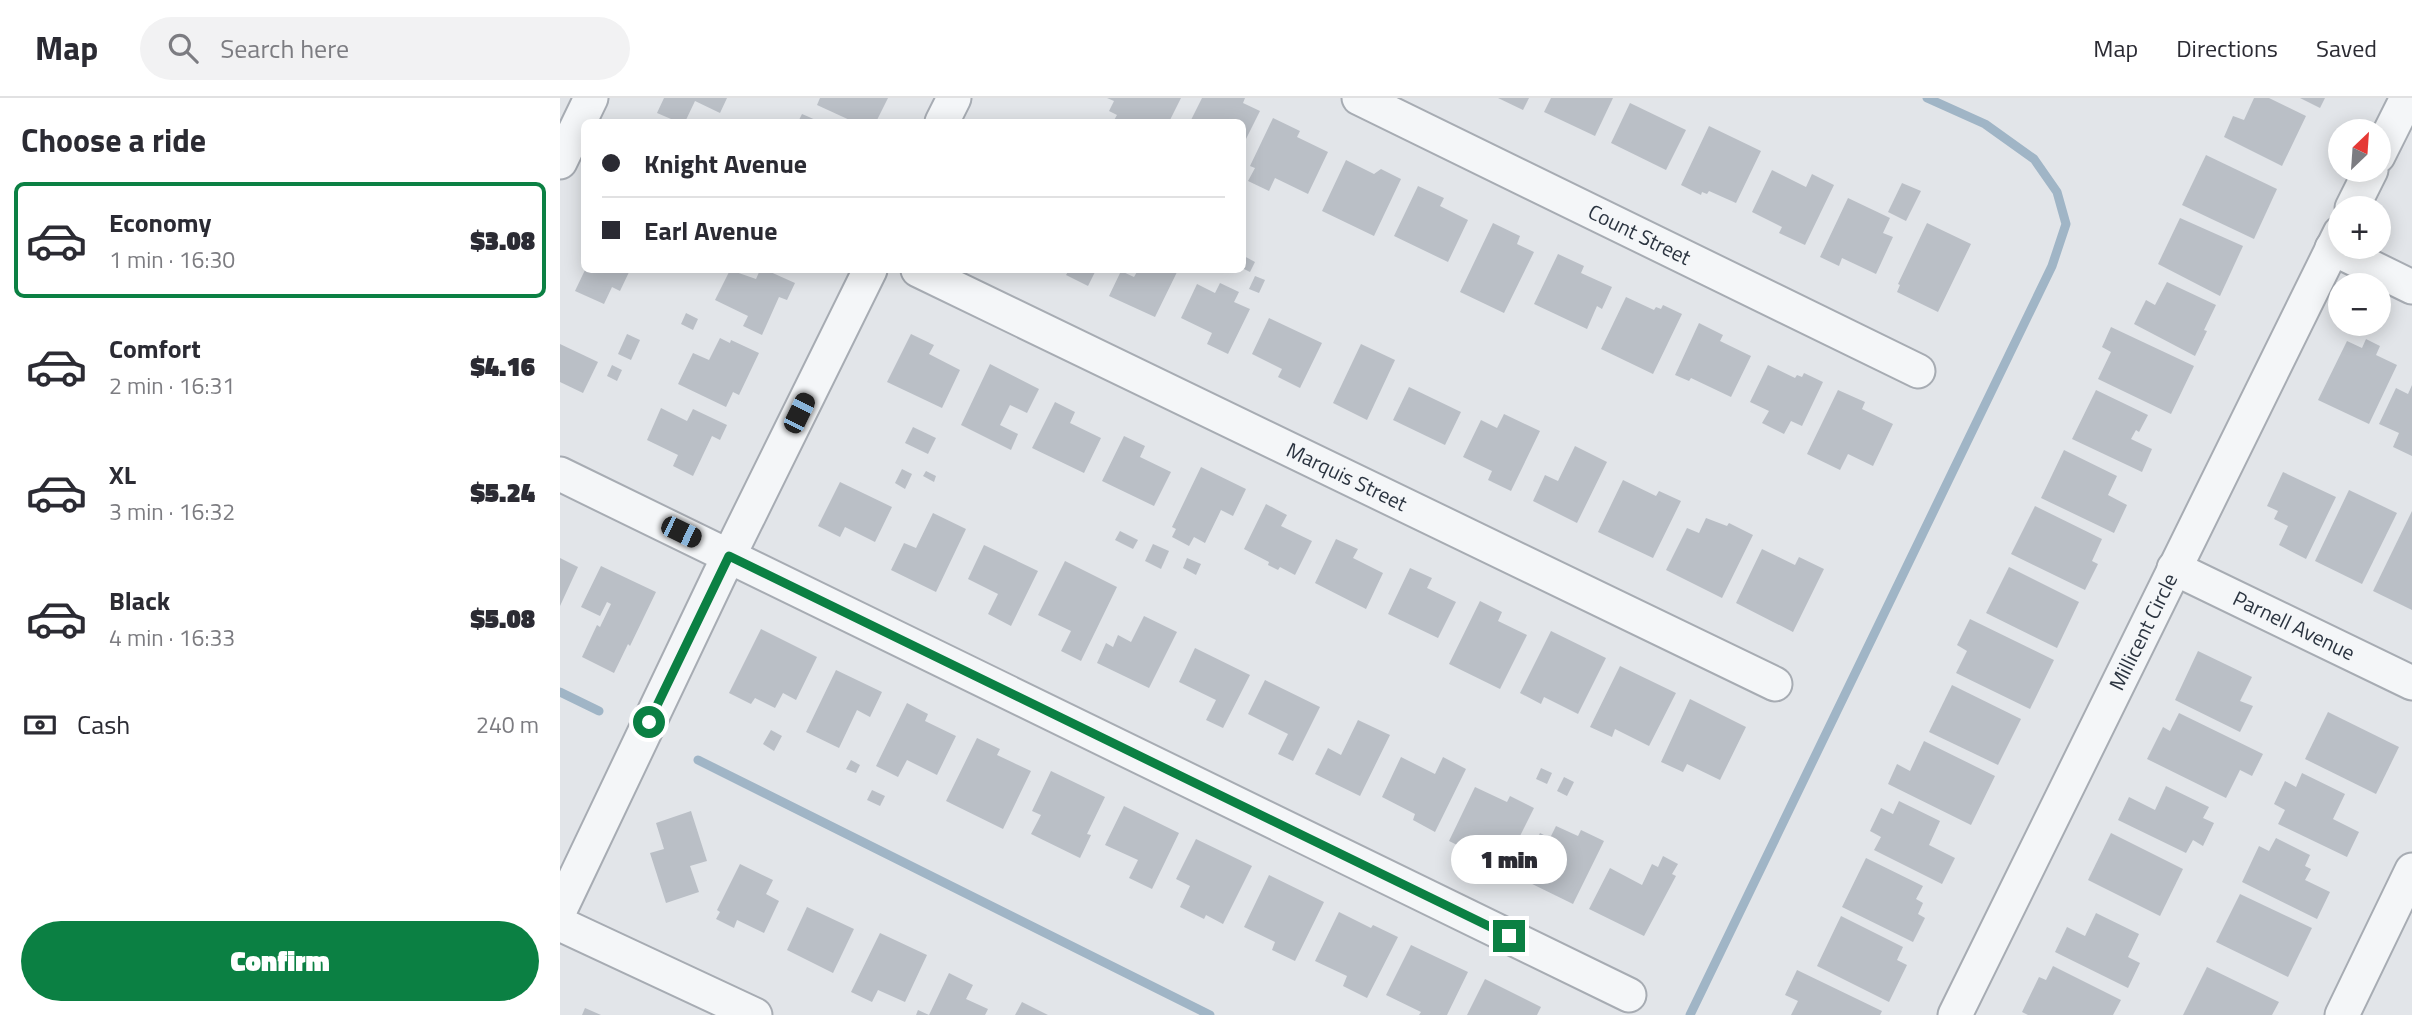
<!DOCTYPE html>
<html lang="en">
<head>
<meta charset="utf-8">
<style>
  body { margin:0; font-family:"Titillium Web",sans-serif; background:#f2f2f3; color:#2b2b33; height:100vh; display:flex; flex-direction:column; font-size:26px; white-space:nowrap }
  * { box-sizing:border-box; margin:0 }
  p { font-size:23px; color:#7c7c81 }
  .icon { flex:none; width:38px; height:38px; fill:none; stroke:currentColor; stroke-width:2; stroke-linecap:round; stroke-linejoin:round }
  .map { position:relative; flex:1; overflow:hidden }
  .panel { display:flex; flex-direction:column; background:#fff; width:560px }
  .panel>* { flex:none }
  .banner { position:absolute; left:21px; top:21px; width:665px; height:154px; border-radius:10px; box-shadow:0 4px 18px #0003; display:grid; align-content:center; height:154px; padding:0 21px; background:#fff }
  .needle { width:46px; rotate:25deg }
  .buttons { position:absolute; left:1768px; top:21px; display:grid; gap:14px }
  .buttons a { display:grid; place-items:center; width:63px; height:63px; border-radius:50%; background:#fff; box-shadow:0 4px 18px #0003; font-size:35px }
  .end { position:absolute; width:32px; height:32px; margin:-16px; border:9px solid #0b8043; background:#fff; box-shadow:0 0 0 4px #fff }
  .from { border-radius:50% }
  .bubble { position:absolute; height:49px; border-radius:24px; background:#fff; box-shadow:0 4px 18px #0003; font-size:23px; font-weight:800; line-height:49px; text-align:center }
  .car { position:absolute; width:21px; height:42px; margin:-21px -10px; border-radius:9px; box-shadow:0 0 5px 2px #0007; background:linear-gradient(#222 24%,#8ab4d8 0 40%,#222 0 76%,#8ab4d8 0 86%,#222 0) }
  .banner b { display:flex; align-items:center; gap:24px; height:66px; font-size:26px }
  .banner b+b { border-top:2px solid #e1e1e2 }
  .banner i { width:18px; height:18px; background:#2b2b33 }
  ul { padding:0; list-style:none }
  li { display:flex; align-items:center; gap:21px; height:116px; margin:0 14px 10px; padding:0 7px; border:4px solid transparent; border-radius:10px }
  li div { flex:1 }
  li b { display:block; font-size:26px }
  li em { font-style:normal; font-weight:800 }
  li.current { border-color:#0b8043 }
  li>.icon { width:63px; height:63px; stroke-width:1.5 }
  h2 { padding:0 21px; font-size:32px; line-height:84px }
  .pay { display:flex; align-items:center; gap:18px; height:77px; padding:0 21px; font-size:26px }
  .pay p { margin-inline-start:auto }
  .primary-button { display:flex; gap:14px; margin-top:auto; padding:14px 21px }
  .primary-button a { flex:1; height:80px; border-radius:42px; background:#0b8043; color:#fff; font-size:28px; font-weight:800; line-height:80px; text-align:center }
  header { display:flex; align-items:center; gap:42px; box-sizing:border-box; height:98px; padding:0 35px; background:#fff; border-bottom:2px solid #e1e1e2 }
  header strong { font-size:33px }
  nav { display:flex; gap:38px; margin-inline-start:auto; font-size:24px }
  .search { width:490px; height:63px; background:#f2f2f3; display:flex; align-items:center; gap:18px; box-sizing:border-box; padding:0 24px; border-radius:38px; color:#7c7c81; font-size:26px }
  main { display:flex; flex:1; min-height:0 }
  .map>svg:first-child { display:block }
  .lines { fill:none; stroke-linecap:round; stroke-linejoin:round }
  .stream { stroke:#a0b5c6; stroke-width:9 }
  .building { fill:#babfc6 }
  .minor-casing { stroke:#a7acb3; stroke-width:37 }
  .minor { stroke:#f4f6f8; stroke-width:33 }
  .route { stroke:#0b8043; stroke-width:9 }
  .labels { text-anchor:middle; stroke-width:5; stroke-linejoin:round; paint-order:stroke }
  .street-label { font-size:21px; fill:#2b3440; stroke:#f1f4f7 }
</style>
</head>
<body>
<header>
<strong>Map</strong>
<div class="search"><svg class="icon" aria-label="search" viewBox="0 0 24 24"><circle cx="10" cy="10" r="6"/><path d="M15 15l6 6"/></svg>Search here</div>
<nav><a>Map</a><a>Directions</a><a>Saved</a></nav>
</header>
<main>
<section class="panel">
<h2>Choose a ride</h2>
<ul>
<li class="current"><svg class="icon" aria-label="car" viewBox="0 0 24 24"><path d="M5 17H2v-5l4-1 3-4h7l3 4 3 1v5h-3M9 17h6M6 11h13"/><circle cx="7" cy="17" r="2"/><circle cx="17" cy="17" r="2"/></svg><div><b>Economy</b><p>1 min · 16:30</p></div><em>$3.08</em></li>
<li><svg class="icon" aria-label="car" viewBox="0 0 24 24"><path d="M5 17H2v-5l4-1 3-4h7l3 4 3 1v5h-3M9 17h6M6 11h13"/><circle cx="7" cy="17" r="2"/><circle cx="17" cy="17" r="2"/></svg><div><b>Comfort</b><p>2 min · 16:31</p></div><em>$4.16</em></li>
<li><svg class="icon" aria-label="car" viewBox="0 0 24 24"><path d="M5 17H2v-5l4-1 3-4h7l3 4 3 1v5h-3M9 17h6M6 11h13"/><circle cx="7" cy="17" r="2"/><circle cx="17" cy="17" r="2"/></svg><div><b>XL</b><p>3 min · 16:32</p></div><em>$5.24</em></li>
<li><svg class="icon" aria-label="car" viewBox="0 0 24 24"><path d="M5 17H2v-5l4-1 3-4h7l3 4 3 1v5h-3M9 17h6M6 11h13"/><circle cx="7" cy="17" r="2"/><circle cx="17" cy="17" r="2"/></svg><div><b>Black</b><p>4 min · 16:33</p></div><em>$5.08</em></li>
</ul>
<div class="pay"><svg class="icon" aria-label="cash" viewBox="0 0 24 24"><path d="M3 7h18v10H3z"/><circle cx="12" cy="12" r="2"/></svg>Cash<p>240 m</p></div>
<div class="primary-button"><a>Confirm</a></div>
</section>
<div class="map">
<svg width="1852" height="917" viewBox="0 0 1852 917">
  <rect width="100%" height="100%" fill="#e2e5e9"/>
  <g class="lines">
    <g class="stream">
      <path d="M0,594L39,613"/>
      <path d="M138,662L650,917"/>
      <path d="M1130,917L1492,168L1506,126L1497,94L1474,61L1425,26L1367,0"/>
    </g>
  </g>
  <g class="building">
    <path d="M104,0H167L160,15L135,3L125,24H118L97,15Z"/>
    <path d="M260,0H328L316,24H294L257,7Z"/>
    <path d="M547,0H621L609,24H553L557,17L549,13L554,3Z"/>
    <path d="M642,0H685L683,5L700,13L682,49V24H630Z"/>
    <path d="M938,0H969L963,12Z"/>
    <path d="M991,0H1053L1035,38L984,14Z"/>
    <path d="M1694,0H1709L1746,18L1722,68L1664,39L1673,18L1684,22Z"/>
    <path d="M1740,0H1765L1760,10Z"/>
    <path d="M1070,5L1126,32L1106,72L1051,45Z"/>
    <path d="M242,16L249,19L260,24H238Z"/>
    <path d="M713,20L740,33L737,39L768,54L748,96L715,80L709,93L688,83L695,70L690,68Z"/>
    <path d="M1149,28L1201,53L1176,105L1149,93L1147,96L1142,94L1141,97L1121,87Z"/>
    <path d="M1646,57L1717,91L1694,141L1622,107Z"/>
    <path d="M786,62L814,76L821,71L841,81L814,138L762,113Z"/>
    <path d="M1212,72L1246,89L1252,76L1274,87L1245,147L1219,135L1222,129L1192,114Z"/>
    <path d="M1342,85L1361,93L1346,123L1328,114Z"/>
    <path d="M858,88L884,100L880,108L908,122L888,164L834,138Z"/>
    <path d="M1288,100L1330,120L1323,135L1333,139L1316,176L1282,160L1279,168L1260,159Z"/>
    <path d="M1620,120L1683,148L1660,198L1598,166Z"/>
    <path d="M933,125L960,138L957,146L974,154L944,215L900,194Z"/>
    <path d="M1367,125L1411,146L1378,214L1337,194L1340,187L1338,186Z"/>
    <path d="M998,156L1024,168L1021,175L1052,189L1042,211L1037,208L1027,231L974,206Z"/>
    <path d="M684,158L695,164L690,174L682,170Z"/>
    <path d="M25,172H70L60,193L52,189L44,206L15,193Z"/>
    <path d="M170,172L196,181L200,172H206L235,185L227,202L219,199L202,237L183,228L188,218L155,202Z"/>
    <path d="M509,172H536L528,188L506,177Z"/>
    <path d="M578,172H618L595,219L549,198L561,173L574,179Z"/>
    <path d="M695,178L705,182L699,195L689,191Z"/>
    <path d="M1607,184L1656,207L1644,232L1647,233L1635,258L1574,226L1586,202L1595,207Z"/>
    <path d="M660,185L679,194L674,204L690,211L668,256L647,246L652,235L621,220L637,186L655,195Z"/>
    <path d="M1066,199L1094,212L1096,209L1101,211L1103,207L1122,216L1093,276L1041,251Z"/>
    <path d="M126,215L138,221L133,232L121,226Z"/>
    <path d="M709,220L762,245L740,290L718,279L722,271L692,256Z"/>
    <path d="M1139,225L1163,237L1160,243L1191,258L1171,299L1131,280L1129,283L1115,277Z"/>
    <path d="M1551,229L1634,268L1611,316L1538,281L1551,254L1542,249Z"/>
    <path d="M67,236L80,242L71,262L58,256Z"/>
    <path d="M351,236L374,247L369,256L400,272L382,310L327,284Z"/>
    <path d="M160,240L170,245L171,242L199,255L179,297L173,294L166,309L118,286L133,255L149,262Z"/>
    <path d="M1806,241L1820,248L1816,257L1837,267L1809,326L1758,302L1787,243L1802,250Z"/>
    <path d="M0,246L38,264L23,295L0,284Z"/>
    <path d="M801,246L835,262L807,322L773,305Z"/>
    <path d="M430,266L479,291L467,315L450,307L440,327L458,336L451,352L401,327Z"/>
    <path d="M52,267L62,272L57,283L47,278Z"/>
    <path d="M1208,267L1235,280L1237,277L1242,279L1244,275L1263,284L1242,328L1231,323L1224,336L1202,325L1209,313L1190,304Z"/>
    <path d="M1852,287V358L1833,349L1839,335L1819,326L1836,290L1848,296Z"/>
    <path d="M849,289L901,314L885,347L833,322Z"/>
    <path d="M1278,292L1305,304L1302,311L1333,326L1313,368L1288,356L1280,372L1247,356Z"/>
    <path d="M1536,292L1588,317L1579,334L1576,332L1571,341L1592,351L1582,374L1512,341Z"/>
    <path d="M495,304L515,314L510,325L541,340L524,375L472,350Z"/>
    <path d="M101,310L127,323L133,311L167,327L160,342L152,338L133,378L113,368L118,357L87,342Z"/>
    <path d="M944,316L980,333L951,393L928,382L932,373L903,359L921,322L937,330Z"/>
    <path d="M353,329L376,340L368,356L345,345Z"/>
    <path d="M564,338L585,348L580,359L611,374L594,408L542,383Z"/>
    <path d="M1015,348L1047,364L1017,425L973,403L985,377L998,383Z"/>
    <path d="M1504,352L1557,378L1548,397L1567,407L1554,435L1481,400Z"/>
    <path d="M641,369L686,391L673,418L661,412L645,445L634,439L629,448L612,439L616,431L612,429Z"/>
    <path d="M342,371L352,376L345,391L335,385Z"/>
    <path d="M366,373L376,378L374,384L363,378Z"/>
    <path d="M1723,374L1776,399L1746,461L1719,447L1728,428L1714,421L1718,413L1707,408Z"/>
    <path d="M1063,382L1096,398L1099,393L1121,403L1093,460L1038,434Z"/>
    <path d="M280,384L332,409L315,444L285,429L280,439L258,428Z"/>
    <path d="M1789,392L1837,415L1802,486L1755,463Z"/>
    <path d="M706,406L727,417L721,428L752,443L735,477L720,469L718,472L708,467L709,464L684,451Z"/>
    <path d="M1475,408L1542,441L1532,463L1538,466L1525,492L1451,456Z"/>
    <path d="M1852,413V512L1813,493Z"/>
    <path d="M373,415L406,431L376,494L331,472L344,445L356,450Z"/>
    <path d="M1146,420L1167,428L1169,425L1193,437L1162,500L1106,472L1127,430L1139,435Z"/>
    <path d="M560,433L578,442L573,451L555,442Z"/>
    <path d="M776,441L798,451L793,460L823,475L806,511L755,485Z"/>
    <path d="M593,446L609,453L601,471L585,463Z"/>
    <path d="M424,447L478,473L451,528L428,516L438,496L408,481Z"/>
    <path d="M1202,451L1235,467L1239,459L1264,471L1233,534L1176,505Z"/>
    <path d="M0,460L18,469L0,508Z"/>
    <path d="M627,460L641,466L636,477L623,470Z"/>
    <path d="M505,463L557,489L521,563L501,553L511,533L478,517Z"/>
    <path d="M41,468L96,494L70,548L68,546L54,575L22,559L37,527L40,529L51,506L47,504L40,518L21,509Z"/>
    <path d="M1449,469L1519,504L1497,550L1426,515Z"/>
    <path d="M850,470L872,480L867,490L896,504L878,540L828,516Z"/>
    <path d="M920,503L942,514L938,523L967,537L940,591L889,566Z"/>
    <path d="M584,518L617,534L589,590L537,565L546,545L553,549L558,537L571,544Z"/>
    <path d="M1410,521L1494,562L1470,611L1396,575L1407,553L1397,547Z"/>
    <path d="M201,531L257,559L236,602L223,595L215,610L195,600L191,606L169,595Z"/>
    <path d="M991,533L1046,560L1018,616L984,599L981,606L960,595Z"/>
    <path d="M635,550L690,577L663,630L646,622L656,602L619,584Z"/>
    <path d="M1638,553L1692,579L1680,603L1693,608L1680,634L1615,602Z"/>
    <path d="M1060,568L1116,595L1089,648L1055,631L1052,639L1030,629Z"/>
    <path d="M276,572L322,594L310,619L297,612L279,650L246,634Z"/>
    <path d="M705,582L760,609L733,663L718,656L728,636L688,616Z"/>
    <path d="M1392,587L1461,621L1438,667L1369,634Z"/>
    <path d="M1130,601L1186,629L1160,682L1127,666L1123,674L1101,664Z"/>
    <path d="M347,605L368,616L365,623L396,638L377,677L347,662L338,679L316,668Z"/>
    <path d="M1768,614L1839,649L1816,696L1745,661Z"/>
    <path d="M1619,615L1703,656L1692,678L1680,672L1666,700L1587,661L1603,629L1610,633Z"/>
    <path d="M798,622L830,637L800,698L755,676L768,650L781,657Z"/>
    <path d="M211,632L222,638L214,653L203,646Z"/>
    <path d="M417,640L440,651L437,657L471,673L443,731L386,703Z"/>
    <path d="M1364,643L1435,678L1411,727L1328,686L1337,666L1350,673Z"/>
    <path d="M841,659L875,676L883,659L906,671L875,734L853,722L855,716L822,699Z"/>
    <path d="M291,662L300,667L296,675L286,671Z"/>
    <path d="M981,670L992,675L987,686L976,681Z"/>
    <path d="M491,673L545,699L527,736L531,737L520,760L471,736L481,717L472,713Z"/>
    <path d="M1742,675L1785,696L1773,721L1799,734L1787,759L1718,726L1725,712L1714,706L1725,683L1736,689Z"/>
    <path d="M1004,679L1014,684L1007,698L997,693Z"/>
    <path d="M1606,688L1649,709L1643,720L1654,725L1643,748L1633,742L1626,755L1558,722L1569,699L1595,712Z"/>
    <path d="M915,689L947,704L950,698L974,710L944,770L889,743Z"/>
    <path d="M312,692L325,698L320,708L307,702Z"/>
    <path d="M1339,703L1380,723L1369,747L1395,760L1382,786L1314,752L1321,739L1310,733L1321,710L1333,716Z"/>
    <path d="M564,708L619,735L592,791L569,780L578,762L545,747Z"/>
    <path d="M131,713L147,763L130,768L139,794L106,805L90,755L104,751L96,725Z"/>
    <path d="M996,728L1018,738L1021,732L1044,743L1013,806L958,779L980,735L990,740Z"/>
    <path d="M1551,735L1623,771L1600,818L1528,782Z"/>
    <path d="M1716,740L1750,757L1745,768L1751,771L1745,782L1770,794L1757,821L1682,784L1699,748L1709,753Z"/>
    <path d="M636,741L692,768L663,826L646,817L644,821L620,809L630,788L616,781Z"/>
    <path d="M1103,758L1118,766L1112,776L1116,778L1084,838L1029,811L1050,770L1082,787L1092,766L1098,769Z"/>
    <path d="M1306,760L1363,788L1356,801L1363,805L1358,816L1365,820L1353,844L1282,809Z"/>
    <path d="M180,766L213,782L206,796L219,803L204,835L177,822L174,830L156,821L160,814L157,812Z"/>
    <path d="M709,777L764,804L735,863L712,852L715,844L684,829Z"/>
    <path d="M1680,796L1752,830L1728,879L1656,844Z"/>
    <path d="M247,809L294,831L273,875L227,852Z"/>
    <path d="M779,814L811,830L813,827L838,839L807,900L783,888L787,878L755,863Z"/>
    <path d="M1536,815L1579,836L1568,859L1580,865L1568,890L1495,854L1507,829L1525,838Z"/>
    <path d="M1281,818L1343,849L1337,862L1347,867L1329,904L1257,868Z"/>
    <path d="M320,835L367,857L345,904L318,892L312,904L291,894Z"/>
    <path d="M851,847L908,874L887,917H859L861,914L826,897Z"/>
    <path d="M1493,868L1561,902L1553,917H1468L1462,914L1479,879L1486,882Z"/>
    <path d="M1647,869L1719,904L1712,917H1623Z"/>
    <path d="M1237,872L1322,913L1320,917H1231L1238,903L1225,897Z"/>
    <path d="M389,875L413,887L406,901L428,911L425,917H356L358,912L369,917Z"/>
    <path d="M925,881L981,909L977,917H907Z"/>
    <path d="M462,904L488,917H455Z"/>
    <path d="M25,910L41,917H22Z"/>
  </g>
  <g class="lines">
    <g class="minor-casing">
      <g id="minor">
        <path id="s1" d="M799,0L1358,273"/>
        <path d="M382,24L394,0"/>
        <path d="M1818,58L1847,0"/>
        <path d="M0,64L31,0"/>
        <path d="M1792,110L1811,72"/>
        <path d="M1772,150L1852,189"/>
        <path id="s2" d="M358,172L1215,586"/>
        <path d="M0,376L1069,897"/>
        <path id="s3" d="M1614,470L1852,585"/>
        <path d="M0,812L159,478L310,172"/>
        <path d="M0,826L195,917"/>
        <path id="s4" d="M1395,917L1780,135"/>
        <path d="M1782,917L1852,772"/>
      </g>
    </g>
    <use href="#minor" class="minor"/>
  </g>
  <g class="lines">
    <path class="route" d="M89,624L169,458L949,838"/>
  </g>
  <g class="labels">
    <g class="street-label">
      <text dy="7" stroke="none"><textPath href="#s1" startOffset="312">Count Street</textPath></text>
      <text dy="7" stroke="none"><textPath href="#s2" startOffset="476">Marquis Street</textPath></text>
      <text dy="7" stroke="none"><textPath href="#s3" startOffset="133">Parnell Avenue</textPath></text>
      <text dy="7" stroke="none"><textPath href="#s4" startOffset="427">Millicent Circle</textPath></text>
    </g>
  </g>
</svg>
<div class="buttons">
<a><svg class="needle" viewBox="-14 -14 28 28"><path d="M0-13l5 13h-10z" fill="#e53935"/><path d="M0 13l5-13h-10z" fill="#7c7c81"/></svg></a>
<a>+</a>
<a>−</a>
</div>
<i class="end from" style="left:89px;top:624px"></i>
<i class="end" style="left:949px;top:838px"></i>
<div class="bubble" style="left:891px;top:737px;width:116px">1 min</div>
<i class="car" style="left:239px;top:315px;rotate:26deg"></i>
<i class="car" style="left:121px;top:434px;rotate:116deg"></i>
<div class="banner">
<b><i class="from"></i>Knight Avenue</b>
<b><i></i>Earl Avenue</b>
</div>
</div>
</main>
</body>
</html>
